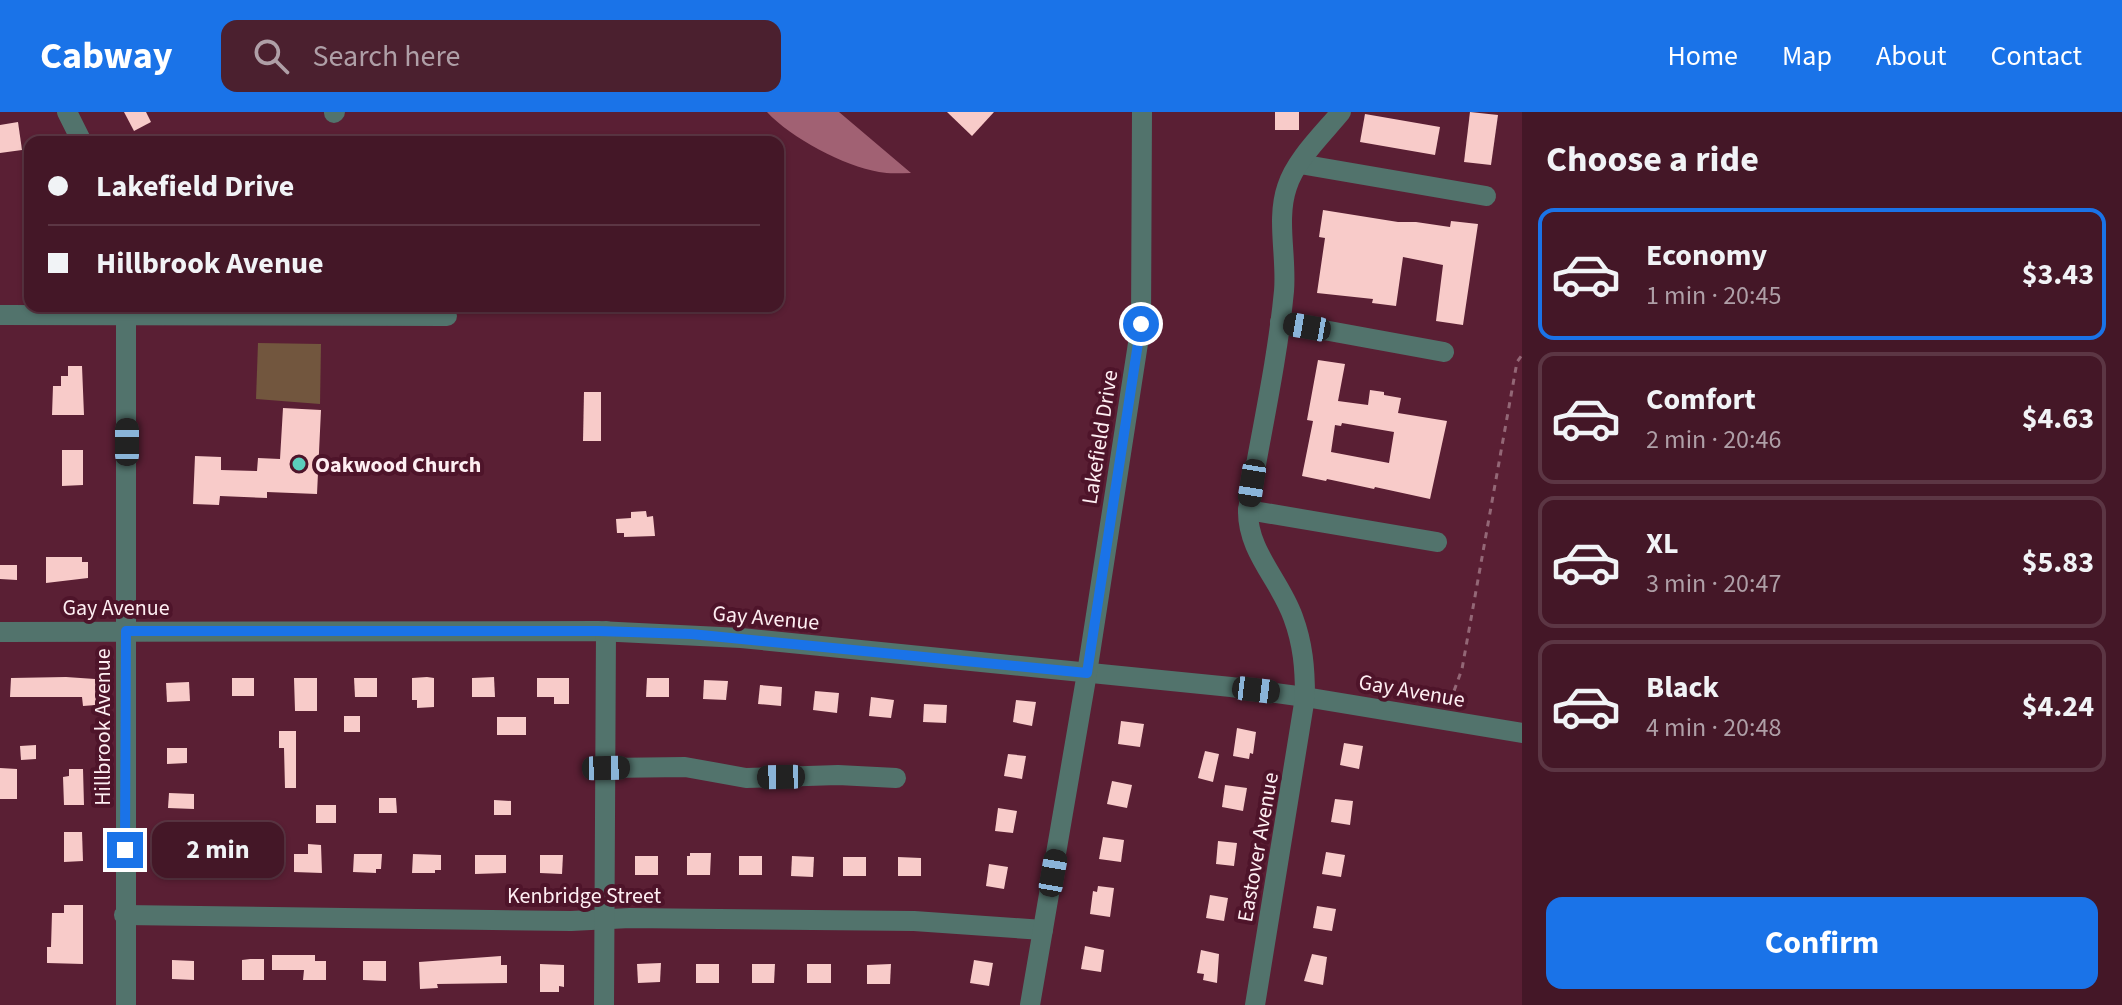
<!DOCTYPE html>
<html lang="en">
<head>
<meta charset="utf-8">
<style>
  body { margin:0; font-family:"Source Sans 3",sans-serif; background:#4b202f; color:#f1f3f6; height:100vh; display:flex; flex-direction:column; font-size:30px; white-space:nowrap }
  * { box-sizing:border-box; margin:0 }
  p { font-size:26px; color:#af9fa7 }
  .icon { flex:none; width:44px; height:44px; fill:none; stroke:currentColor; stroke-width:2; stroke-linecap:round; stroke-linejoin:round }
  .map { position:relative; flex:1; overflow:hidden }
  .sheet { display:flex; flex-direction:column; background:#441727; width:600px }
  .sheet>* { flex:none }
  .top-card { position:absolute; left:24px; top:24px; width:760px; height:176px; border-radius:16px; box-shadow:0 2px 6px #0004,0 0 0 2px #5c3644; display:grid; align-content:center; height:176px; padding:0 24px; background:#441727 }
  .end { position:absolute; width:36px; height:36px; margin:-18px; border:10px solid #1a73e8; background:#fff; box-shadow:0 0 0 4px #fff }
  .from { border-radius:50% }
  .bubble { position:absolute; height:56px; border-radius:16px; background:#441727; box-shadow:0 2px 6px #0004,0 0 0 2px #5c3644; font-size:26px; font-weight:700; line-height:56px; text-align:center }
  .car { position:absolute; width:24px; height:48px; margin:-24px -12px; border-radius:10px; box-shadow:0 0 6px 2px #0007; background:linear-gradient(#222 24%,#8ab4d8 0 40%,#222 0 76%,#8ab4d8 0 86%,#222 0) }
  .top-card b { display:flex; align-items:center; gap:28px; height:76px; font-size:30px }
  .top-card b+b { border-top:2px solid #5c3644 }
  .top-card i { width:20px; height:20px; background:#f1f3f6 }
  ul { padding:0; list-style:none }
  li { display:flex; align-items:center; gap:24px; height:132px; margin:0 16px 12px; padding:0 8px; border:4px solid #5c3644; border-radius:16px }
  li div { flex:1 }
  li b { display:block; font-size:30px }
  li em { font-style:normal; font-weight:700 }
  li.active { border-color:#1a73e8 }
  li>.icon { width:72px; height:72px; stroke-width:1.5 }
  h2 { padding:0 24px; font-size:36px; line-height:96px }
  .button { display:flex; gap:16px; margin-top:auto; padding:16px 24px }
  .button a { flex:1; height:92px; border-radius:16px; background:#1a73e8; color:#fff; font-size:32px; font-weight:700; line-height:92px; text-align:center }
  header { display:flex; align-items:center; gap:48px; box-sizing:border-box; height:112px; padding:0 40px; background:#1a73e8; color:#fff }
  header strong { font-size:38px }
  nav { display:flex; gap:44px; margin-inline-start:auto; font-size:28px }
  .search { width:560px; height:72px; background:#4b202f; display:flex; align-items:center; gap:20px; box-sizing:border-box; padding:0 28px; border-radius:16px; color:#af9fa7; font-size:30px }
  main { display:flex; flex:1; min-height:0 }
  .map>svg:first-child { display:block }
  .green { fill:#72563e }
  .water { fill:#a16173 }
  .building { fill:#f8cbc9; fill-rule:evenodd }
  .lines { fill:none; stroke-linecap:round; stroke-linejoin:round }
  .path { stroke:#936776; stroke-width:3; stroke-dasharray:6 6; stroke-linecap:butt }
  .minor { stroke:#52736c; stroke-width:20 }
  .route { stroke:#1a73e8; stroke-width:10 }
  .poi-dot { fill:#5bcebc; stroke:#4e142a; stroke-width:3 }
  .labels { text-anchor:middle; stroke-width:8; stroke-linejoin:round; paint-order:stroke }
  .street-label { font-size:22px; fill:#feeef2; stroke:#4e142a }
  .poi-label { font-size:22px; font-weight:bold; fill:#feeef2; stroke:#4e142a; text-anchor:start }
</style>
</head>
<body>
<header>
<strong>Cabway</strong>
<div class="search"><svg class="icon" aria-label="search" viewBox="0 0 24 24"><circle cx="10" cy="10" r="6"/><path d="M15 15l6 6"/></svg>Search here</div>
<nav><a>Home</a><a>Map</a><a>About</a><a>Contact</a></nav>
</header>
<main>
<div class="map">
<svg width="1522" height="893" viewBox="0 0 1522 893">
  <rect width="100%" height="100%" fill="#5a1f34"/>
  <path class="green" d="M258,231L321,232L320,292L256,287Z"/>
  <path class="water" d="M767,0H839L911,61C900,61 889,62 879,60C844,54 791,26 767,0Z"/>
  <g class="building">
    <path d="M124,0H146L151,10L134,19Z"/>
    <path d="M947,0H994L972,24Z"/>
    <rect x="1275" y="0" width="24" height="18"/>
    <path d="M1470,0L1498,3L1491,53L1464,50Z"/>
    <path d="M1365,2L1440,15L1435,43L1360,30Z"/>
    <path d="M18,10L22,38L0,41V13Z"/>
    <path d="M1323,98L1398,110H1416L1450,115L1451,109L1478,112L1463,213L1436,209L1443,153L1403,145L1396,194L1372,191L1373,187L1317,181L1325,126L1319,125Z"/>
    <path d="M1318,248L1345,252L1338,289L1368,293L1370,278L1384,280V283L1401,286L1398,301L1447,309L1430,387L1375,375L1374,377L1327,367L1326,369L1302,364L1313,309L1307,308ZM1342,311L1394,320L1389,351L1331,340L1335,313L1341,314Z"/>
    <path d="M68,254H82L84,303H52L53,274H61V264H68Z"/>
    <path d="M584,280H601V329H583Z"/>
    <path d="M283,296L321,298L317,382L267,380V386L220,384L219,393L193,392L195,344L221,345V358L257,359L258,346L280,347Z"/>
    <path d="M62,338H83V373L62,374Z"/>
    <path d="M646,399L647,405L653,404L655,424L624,425V421H617L616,407L631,406V400Z"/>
    <path d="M46,445H82V450H88V466L46,471Z"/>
    <path d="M0,453H17V468L0,467Z"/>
    <path d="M66,565L95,567L96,593L83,594L82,585H10L11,566Z"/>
    <path d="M427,565L434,566V595L417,596V588H412V566Z"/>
    <path d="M494,565L495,585H472V566Z"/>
    <rect x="232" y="566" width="22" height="18"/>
    <path d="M294,566H317V599H295Z"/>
    <path d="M354,566H377V585H355Z"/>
    <path d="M537,566H569V592H554V585H537Z"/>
    <path d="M647,566H669V585H646Z"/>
    <path d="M704,568L728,569L726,588L703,587Z"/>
    <path d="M189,570L190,589L167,590L166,571Z"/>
    <path d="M760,573L782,575L781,594L758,592Z"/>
    <path d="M815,579L839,581L837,601L813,598Z"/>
    <path d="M871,585L894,588L891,606L869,604Z"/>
    <path d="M1016,588L1036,590L1032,614L1013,610Z"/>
    <path d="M924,592L947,593L946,611L923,610Z"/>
    <rect x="344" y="604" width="16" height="16"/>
    <rect x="497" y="605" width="29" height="18"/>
    <path d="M1121,609L1144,612L1140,635L1118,632Z"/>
    <path d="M1237,616L1256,620L1253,642L1250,641L1249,647L1233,644Z"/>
    <path d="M279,619H296V676H285L284,636H279Z"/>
    <path d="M1344,631L1363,634L1359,657L1340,653Z"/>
    <path d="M36,633V647L21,648L20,634Z"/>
    <path d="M167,636H187V651L167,652Z"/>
    <path d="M1205,639L1219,642L1213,670L1198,666Z"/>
    <path d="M1008,642L1026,644L1022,667L1004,664Z"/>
    <path d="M0,656L17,657V687H0Z"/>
    <path d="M69,657H83L84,693H64L63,665L69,664Z"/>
    <path d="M1112,669L1132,673L1127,696L1107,692Z"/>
    <path d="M1225,673L1247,676L1243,699L1222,695Z"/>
    <path d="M169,681L194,682V697L168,696Z"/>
    <path d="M379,686H396L397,701H379Z"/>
    <path d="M1335,687L1353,689L1350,713L1331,710Z"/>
    <path d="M494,688L511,689V703H494Z"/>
    <rect x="316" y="693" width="20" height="18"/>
    <path d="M998,696L1017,699L1013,721L995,719Z"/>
    <path d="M64,720H82L83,749L64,750Z"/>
    <path d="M1103,725L1124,728L1121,750L1099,747Z"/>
    <path d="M1218,729L1237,731L1234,754L1216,752Z"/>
    <path d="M308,732L321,733L322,761L294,760V742H308Z"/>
    <path d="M1326,740L1345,743L1341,765L1322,762Z"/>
    <path d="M171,741H204V753H194V760H171Z"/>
    <path d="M228,741H261V760H229Z"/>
    <path d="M690,741H711L710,763H687V744H690Z"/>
    <path d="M354,742H382L381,757H376V761L353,760Z"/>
    <path d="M413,742L441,743V758H435V761H412Z"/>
    <path d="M475,743H506V761L475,762Z"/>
    <path d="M540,743H563L562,762L540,761Z"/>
    <rect x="635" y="744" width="23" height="19"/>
    <rect x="739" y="744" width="23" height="19"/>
    <path d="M792,744L814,745L813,765L791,764Z"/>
    <rect x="843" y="745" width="23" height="19"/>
    <path d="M898,745L921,746V764H898Z"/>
    <path d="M989,752L1008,755L1004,777L986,774Z"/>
    <path d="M1098,774L1114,776L1110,805L1090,802L1093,779L1097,780Z"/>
    <path d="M1210,783L1228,786L1224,809L1206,806Z"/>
    <path d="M64,793H83V852L47,851V835H51L52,801H64Z"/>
    <path d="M1317,794L1336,797L1332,819L1313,816Z"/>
    <path d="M1085,834L1104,838L1101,860L1081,857Z"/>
    <path d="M1201,838L1219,842L1217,871L1203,868L1204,862L1197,861Z"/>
    <path d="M1312,842L1327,845L1323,873L1304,869Z"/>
    <path d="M272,843H315V849H326V868H303L304,858H272Z"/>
    <path d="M501,844V853H507V871L437,872L438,876L420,877L419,850Z"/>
    <path d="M250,847H264V868H242V848Z"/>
    <path d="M172,848L194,849V868L172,867Z"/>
    <path d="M974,848L993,851L989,874L970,871Z"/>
    <path d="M363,849H386V869L363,868Z"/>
    <path d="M661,851L660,870L638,871L637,852Z"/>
    <path d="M540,852L564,853V875L559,874V880H540Z"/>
    <rect x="696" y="852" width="23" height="19"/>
    <path d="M752,852H775L774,871H752Z"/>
    <rect x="807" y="852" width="24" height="19"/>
    <path d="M891,852L890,872H867V853Z"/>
  </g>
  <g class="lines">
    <path class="path" d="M1450,590L1462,557L1517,250L1522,243"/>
    <g class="minor">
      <path d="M67,0L82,30"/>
      <path d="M334,1L335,0"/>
      <path d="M1300,52L1486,84"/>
      <path d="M0,203L447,204"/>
      <path d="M1280,210L1444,240"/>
      <path d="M1248,398L1437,430"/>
      <path d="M0,520L598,519L741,526L1231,575L1305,585L1522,621"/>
      <path d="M606,656L685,655L746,666L838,663L896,666"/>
      <path d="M124,803L571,809L630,806L914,809L1043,818"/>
      <path d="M126,893V194"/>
      <path d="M604,893L606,519"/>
      <path d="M1030,893L1087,561L1141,212L1142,0"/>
      <path d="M1255,893L1305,585C1305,556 1303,532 1293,505C1280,468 1247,439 1248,398C1260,325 1277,252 1284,179C1287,145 1276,107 1287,75C1296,47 1323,22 1341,0"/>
    </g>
  </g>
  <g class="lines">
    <path class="route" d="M125,738L126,519H598L691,522L1087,561L1141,212"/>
  </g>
  <circle class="poi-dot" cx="299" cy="352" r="8"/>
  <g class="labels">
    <g class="street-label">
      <text transform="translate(1099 325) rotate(-81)" y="8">Lakefield Drive</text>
      <text x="116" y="503">Gay Avenue</text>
      <text transform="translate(766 505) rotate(5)" y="8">Gay Avenue</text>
      <text transform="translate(1412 578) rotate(10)" y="8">Gay Avenue</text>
      <text transform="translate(102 615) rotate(-90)" y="8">Hillbrook Avenue</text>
      <text transform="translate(1257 735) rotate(-80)" y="8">Eastover Avenue</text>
      <text x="584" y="791">Kenbridge Street</text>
    </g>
    <g class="poi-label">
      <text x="315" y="360">Oakwood Church</text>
    </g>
  </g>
</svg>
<i class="end from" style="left:1141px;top:212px"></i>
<i class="end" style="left:125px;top:738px"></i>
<div class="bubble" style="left:152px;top:710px;width:132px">2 min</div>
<i class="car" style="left:1307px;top:215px;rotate:280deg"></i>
<i class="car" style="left:127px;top:330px;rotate:0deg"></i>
<i class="car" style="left:1252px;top:371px;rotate:189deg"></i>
<i class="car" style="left:1256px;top:578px;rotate:97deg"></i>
<i class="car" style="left:606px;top:656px;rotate:89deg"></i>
<i class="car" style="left:781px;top:665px;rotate:269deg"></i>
<i class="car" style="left:1053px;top:761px;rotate:10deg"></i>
<div class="top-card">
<b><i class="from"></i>Lakefield Drive</b>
<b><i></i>Hillbrook Avenue</b>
</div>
</div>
<section class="sheet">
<h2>Choose a ride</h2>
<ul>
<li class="active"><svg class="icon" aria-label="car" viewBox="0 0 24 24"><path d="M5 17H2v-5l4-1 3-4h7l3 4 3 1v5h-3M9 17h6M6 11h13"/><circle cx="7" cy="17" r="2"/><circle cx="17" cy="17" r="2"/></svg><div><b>Economy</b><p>1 min · 20:45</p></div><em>$3.43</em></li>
<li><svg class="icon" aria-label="car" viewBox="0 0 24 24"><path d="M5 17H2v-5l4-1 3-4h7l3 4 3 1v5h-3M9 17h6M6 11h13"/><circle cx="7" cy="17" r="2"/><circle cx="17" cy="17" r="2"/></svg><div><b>Comfort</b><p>2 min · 20:46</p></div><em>$4.63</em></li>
<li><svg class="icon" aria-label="car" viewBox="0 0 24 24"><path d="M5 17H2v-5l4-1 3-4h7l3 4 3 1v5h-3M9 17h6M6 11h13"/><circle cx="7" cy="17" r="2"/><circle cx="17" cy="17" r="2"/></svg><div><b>XL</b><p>3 min · 20:47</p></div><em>$5.83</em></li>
<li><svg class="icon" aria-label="car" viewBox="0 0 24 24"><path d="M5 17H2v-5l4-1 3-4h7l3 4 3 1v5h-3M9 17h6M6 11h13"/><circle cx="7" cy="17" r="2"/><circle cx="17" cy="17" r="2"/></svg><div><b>Black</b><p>4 min · 20:48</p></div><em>$4.24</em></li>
</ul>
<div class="button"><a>Confirm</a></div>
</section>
</main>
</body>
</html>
